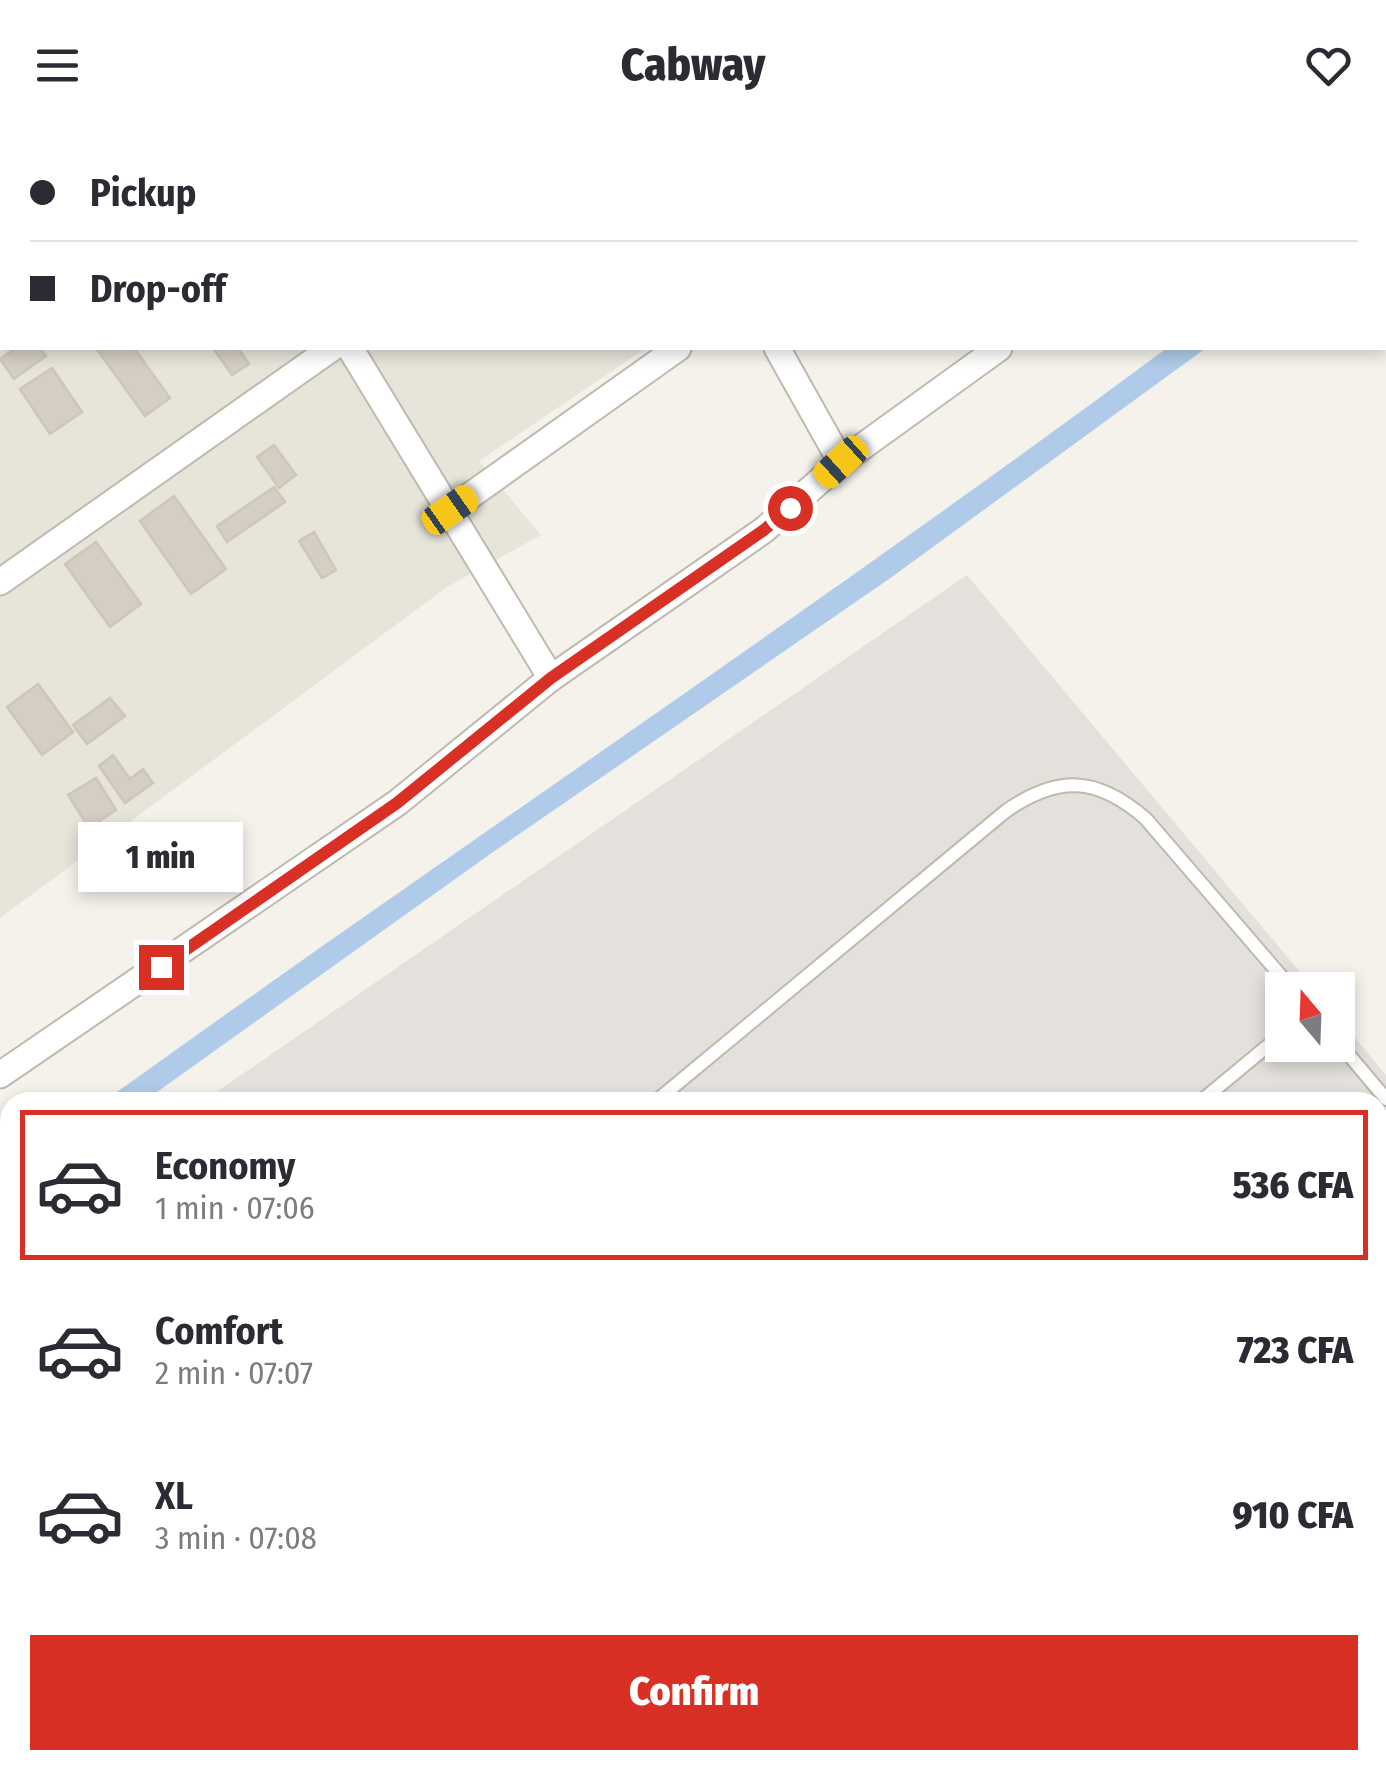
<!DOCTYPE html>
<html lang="en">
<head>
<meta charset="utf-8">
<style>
  body { margin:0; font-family:"Fira Sans Condensed",sans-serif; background:#f2f2f3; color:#2b2b33; height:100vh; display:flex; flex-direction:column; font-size:38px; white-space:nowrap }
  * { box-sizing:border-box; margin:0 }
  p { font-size:32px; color:#7c7c81 }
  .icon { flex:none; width:55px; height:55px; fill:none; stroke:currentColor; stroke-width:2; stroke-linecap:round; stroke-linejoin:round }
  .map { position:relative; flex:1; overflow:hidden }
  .drawer { position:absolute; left:0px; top:962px; width:1388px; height:678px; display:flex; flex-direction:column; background:#fff; border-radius:30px 30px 0 0; box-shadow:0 5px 15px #0003 }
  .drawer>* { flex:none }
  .banner { position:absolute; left:0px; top:0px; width:1388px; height:220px; box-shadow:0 5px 15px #0003; display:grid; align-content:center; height:220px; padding:0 30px; background:#fff }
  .needle { width:65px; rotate:341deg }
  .fabs { position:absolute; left:1265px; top:842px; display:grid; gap:20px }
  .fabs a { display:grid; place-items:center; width:90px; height:90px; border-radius:0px; background:#fff; box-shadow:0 5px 15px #0003; font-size:50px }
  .end { position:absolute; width:45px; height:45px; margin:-22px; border:12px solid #d93025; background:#fff; box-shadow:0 0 0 5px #fff }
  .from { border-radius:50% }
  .bubble { position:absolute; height:70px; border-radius:0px; background:#fff; box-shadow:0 5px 15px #0003; font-size:32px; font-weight:800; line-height:70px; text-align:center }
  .car { position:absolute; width:30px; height:60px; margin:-30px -15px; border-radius:12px; box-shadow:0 0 8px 2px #0007; background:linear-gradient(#f5c518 24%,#345 0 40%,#f5c518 0 76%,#345 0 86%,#f5c518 0) }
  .banner b { display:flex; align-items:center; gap:35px; height:95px; font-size:38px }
  .banner b+b { border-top:2px solid #e1e1e2 }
  .banner i { width:25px; height:25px; background:#2b2b33 }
  ul { padding:18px 0 0; list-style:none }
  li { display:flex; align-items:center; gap:30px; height:150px; margin:0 20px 15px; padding:0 10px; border:5px solid transparent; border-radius:0px }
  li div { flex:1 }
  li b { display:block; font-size:38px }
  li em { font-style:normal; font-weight:800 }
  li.on { border-color:#d93025 }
  li>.icon { width:90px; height:90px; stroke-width:1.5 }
  .button { display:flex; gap:20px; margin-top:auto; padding:20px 30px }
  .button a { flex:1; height:115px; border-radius:0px; background:#d93025; color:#fff; font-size:40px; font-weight:800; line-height:115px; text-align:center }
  header { display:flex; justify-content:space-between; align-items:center; height:130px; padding:0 30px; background:#fff; font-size:45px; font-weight:800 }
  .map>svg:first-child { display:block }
  .residential { fill:#e7e4da }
  .industrial { fill:#e4e1dc }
  .water { fill:#afcbe9 }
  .building { fill:#d4cfc2; stroke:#cec7b6; stroke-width:2.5 }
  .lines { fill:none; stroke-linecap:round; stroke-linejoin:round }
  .lane-casing { stroke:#bebaaf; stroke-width:16 }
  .street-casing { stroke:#bebaaf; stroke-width:29 }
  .lane { stroke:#fff; stroke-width:12 }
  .street { stroke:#fff; stroke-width:25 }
  .route { stroke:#d93025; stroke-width:12 }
</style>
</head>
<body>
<header><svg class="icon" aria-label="menu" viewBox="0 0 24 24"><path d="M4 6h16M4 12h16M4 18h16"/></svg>Cabway<svg class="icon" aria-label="heart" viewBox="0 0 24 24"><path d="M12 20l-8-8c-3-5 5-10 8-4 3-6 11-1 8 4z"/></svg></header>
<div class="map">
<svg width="1386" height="1638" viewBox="0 0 1386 1638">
  <rect width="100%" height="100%" fill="#f4f2eb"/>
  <path class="residential" d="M0,0L601,2H2V218H646L479,331L541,405L447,457L0,788Z"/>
  <path class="industrial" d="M967,445L1315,860H1282V915H1338V887L1386,945V1638H0V1111L10,1105V1630H1378V972H202Z"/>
  <path class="water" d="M1167,218H1206L889,449L486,727L143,972H103C456,718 818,477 1167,218Z"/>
  <g class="building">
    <path d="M16,218H40L46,226L14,249L0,229Z"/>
    <path d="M96,218H134L170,268L145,286Z"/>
    <path d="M213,218H238L249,234L232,245Z"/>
    <path d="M52,238L82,282L50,304L20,259Z"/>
    <path d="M274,315L296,345L279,358L257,327Z"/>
    <path d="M274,357L285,372L227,412L217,396Z"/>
    <path d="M174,366L226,439L191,464L140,391Z"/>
    <path d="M314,402L336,440L322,448L299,411Z"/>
    <path d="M96,412L141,474L110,497L65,434Z"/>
    <path d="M38,554L73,602L42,625L7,577Z"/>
    <path d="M110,568L125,586L87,614L73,595Z"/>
    <path d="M113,625L130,649L143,639L153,653L125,673L99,636Z"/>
    <path d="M96,648L116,680L89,698L68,665Z"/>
    <path d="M1386,1388V1582L1378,1580V1393Z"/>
  </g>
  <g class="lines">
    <g class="lane-casing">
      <g id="lane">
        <path d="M1338,912L1386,969"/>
        <path d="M655,972L1006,681C1058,645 1097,646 1146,689L1293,860"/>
        <path d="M1200,972L1282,904"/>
        <path d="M0,1534L10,1525"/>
        <path d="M1075,1630L1082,1638"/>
      </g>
    </g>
    <g class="street-casing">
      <g id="street">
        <path d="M222,0L224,2"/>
        <path d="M659,0L660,2"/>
        <path d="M92,2L95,0"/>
        <path d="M991,2L995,0"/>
        <path d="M1286,2L1289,0"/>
        <path d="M0,68L2,66"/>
        <path d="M350,218L551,548"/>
        <path d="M777,218L841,332"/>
        <path d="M450,380L678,218"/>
        <path d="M0,452L332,218"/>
        <path d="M0,945L397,673L551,548L764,400L841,332L999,218"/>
      </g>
    </g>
    <use href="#lane" class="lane"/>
    <use href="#street" class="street"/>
  </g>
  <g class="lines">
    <path class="route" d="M161,837L397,673L551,548L764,400L790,378"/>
  </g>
</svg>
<div class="fabs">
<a><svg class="needle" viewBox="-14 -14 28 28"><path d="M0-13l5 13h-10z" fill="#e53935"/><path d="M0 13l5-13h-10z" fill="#7c7c81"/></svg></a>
</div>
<i class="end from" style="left:790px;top:378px"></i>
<i class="end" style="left:161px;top:837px"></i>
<div class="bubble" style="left:78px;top:692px;width:165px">1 min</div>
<i class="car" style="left:841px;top:332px;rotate:228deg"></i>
<i class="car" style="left:450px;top:380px;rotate:55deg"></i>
<div class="banner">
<b><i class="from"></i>Pickup</b>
<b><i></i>Drop-off</b>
</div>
<section class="drawer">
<ul>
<li class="on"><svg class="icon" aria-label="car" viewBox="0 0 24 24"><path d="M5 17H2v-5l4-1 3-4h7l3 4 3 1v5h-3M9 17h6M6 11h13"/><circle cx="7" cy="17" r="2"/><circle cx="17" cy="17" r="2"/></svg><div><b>Economy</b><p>1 min · 07:06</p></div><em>536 CFA</em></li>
<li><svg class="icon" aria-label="car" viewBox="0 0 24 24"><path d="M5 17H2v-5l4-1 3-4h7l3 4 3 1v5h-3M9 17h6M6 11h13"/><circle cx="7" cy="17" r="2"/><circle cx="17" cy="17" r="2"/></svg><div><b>Comfort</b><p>2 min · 07:07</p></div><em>723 CFA</em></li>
<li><svg class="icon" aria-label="car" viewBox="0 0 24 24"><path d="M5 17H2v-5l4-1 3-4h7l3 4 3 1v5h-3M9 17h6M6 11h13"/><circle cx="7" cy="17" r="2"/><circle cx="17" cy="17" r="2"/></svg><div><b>XL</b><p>3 min · 07:08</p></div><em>910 CFA</em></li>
</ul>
<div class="button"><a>Confirm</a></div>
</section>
</div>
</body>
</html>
